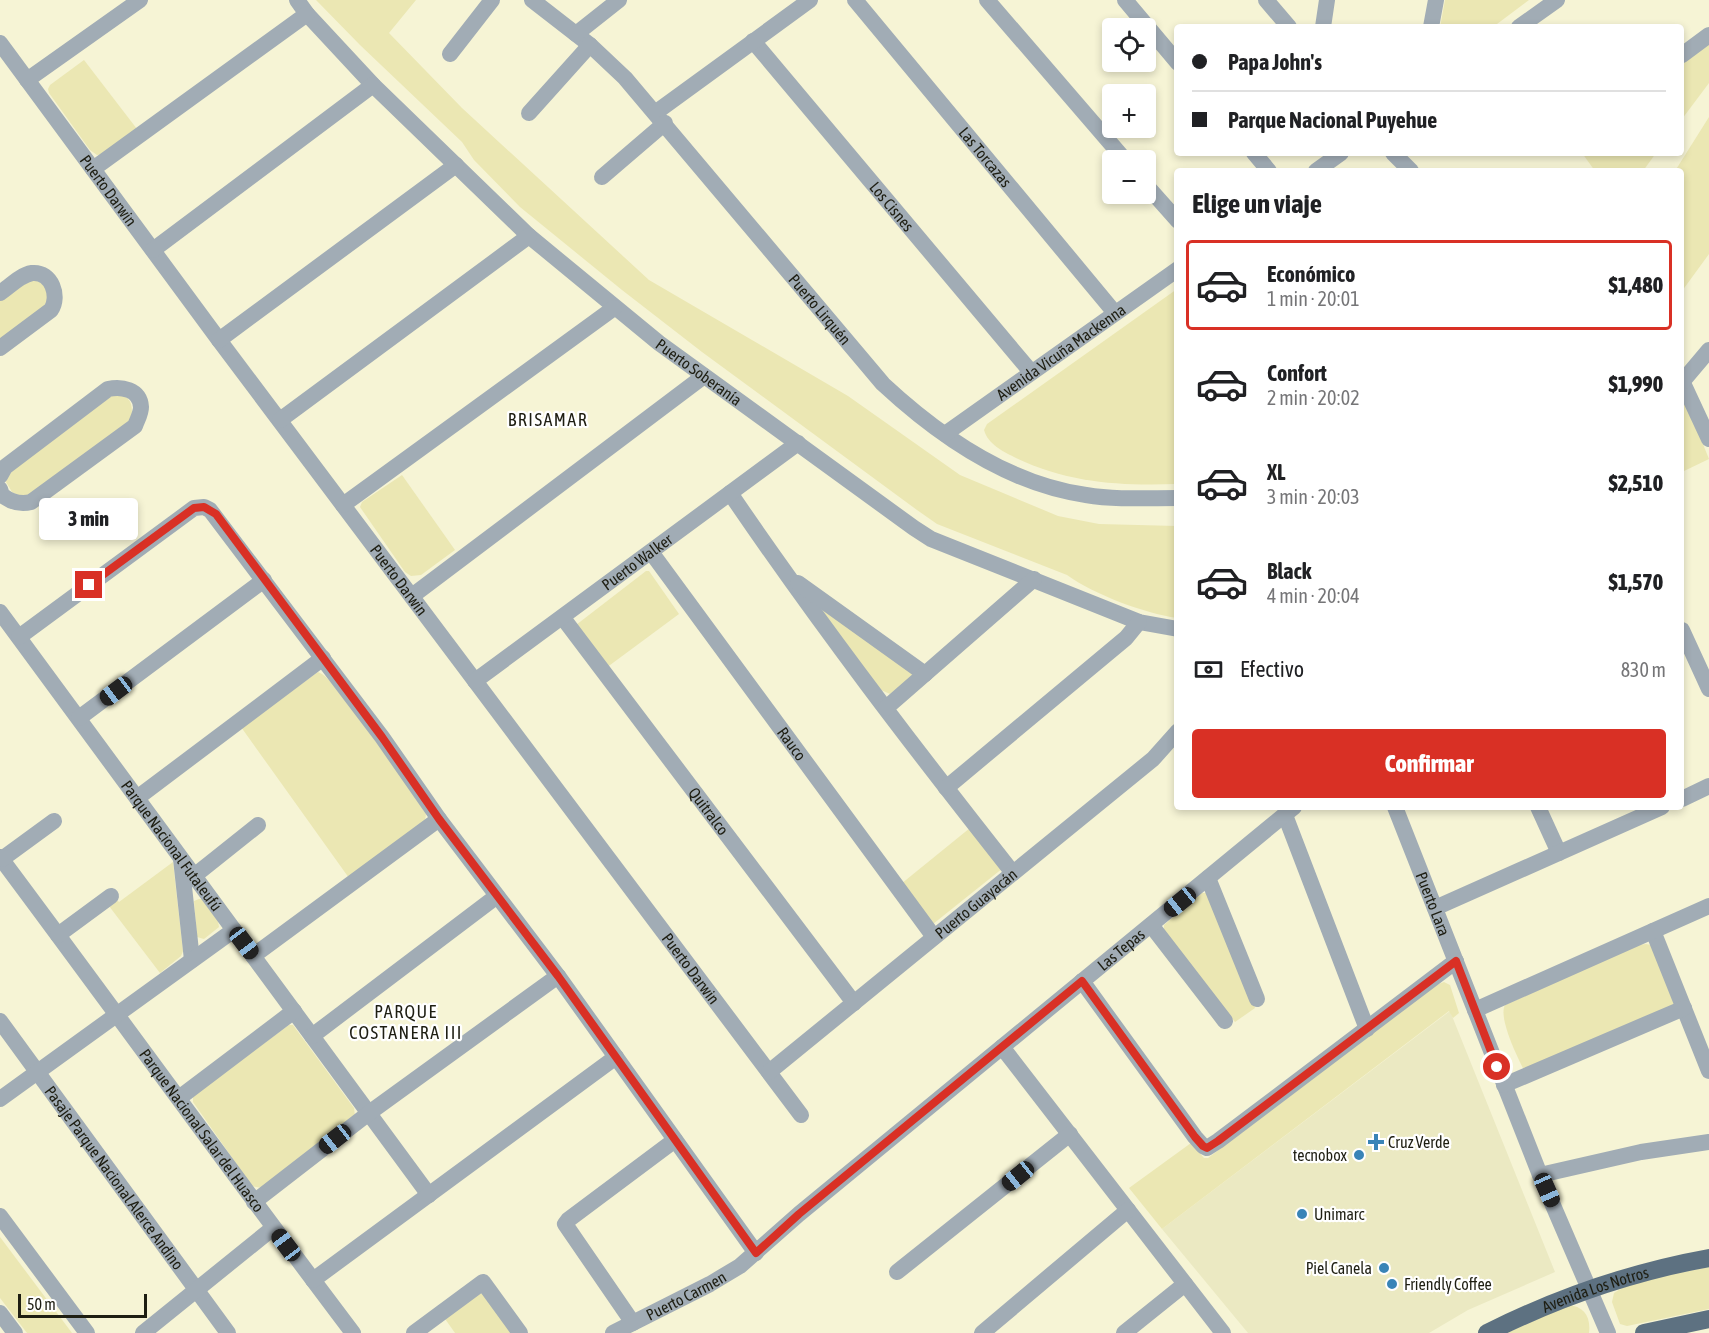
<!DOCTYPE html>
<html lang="es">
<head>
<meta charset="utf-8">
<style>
  body { margin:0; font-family:"Asap Condensed",sans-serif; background:#f2f2f2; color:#202124; height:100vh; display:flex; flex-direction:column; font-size:22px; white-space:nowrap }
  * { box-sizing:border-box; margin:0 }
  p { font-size:20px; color:#757577 }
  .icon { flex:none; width:33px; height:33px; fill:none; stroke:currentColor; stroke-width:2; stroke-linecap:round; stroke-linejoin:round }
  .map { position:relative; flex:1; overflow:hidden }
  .panel { position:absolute; left:1174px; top:168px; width:510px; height:642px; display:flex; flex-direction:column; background:#fff; border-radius:6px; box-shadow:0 3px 9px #0003 }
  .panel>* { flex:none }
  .guide { position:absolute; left:1174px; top:24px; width:510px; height:132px; border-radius:6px; box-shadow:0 3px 9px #0003; display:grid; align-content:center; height:132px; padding:0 18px; background:#fff }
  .fabs { position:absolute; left:1102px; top:18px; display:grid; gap:12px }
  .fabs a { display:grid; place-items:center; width:54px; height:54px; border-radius:6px; background:#fff; box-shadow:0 3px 9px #0003; font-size:30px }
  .scale { position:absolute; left:18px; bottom:15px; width:129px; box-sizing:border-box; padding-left:6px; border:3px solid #1e1e12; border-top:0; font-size:16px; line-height:21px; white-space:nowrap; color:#1e1e12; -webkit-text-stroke:4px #fff; paint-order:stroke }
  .end { position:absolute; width:27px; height:27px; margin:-14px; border:8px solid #d93025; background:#fff; box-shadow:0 0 0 3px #fff }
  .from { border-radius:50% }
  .bubble { position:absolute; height:42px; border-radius:6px; background:#fff; box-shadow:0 3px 9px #0003; font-size:20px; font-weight:800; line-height:42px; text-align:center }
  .car { position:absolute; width:18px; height:36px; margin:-18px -9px; border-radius:8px; box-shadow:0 0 4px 2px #0007; background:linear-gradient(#222 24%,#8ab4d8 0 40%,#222 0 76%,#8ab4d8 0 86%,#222 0) }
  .guide b { display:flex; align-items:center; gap:21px; height:57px; font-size:22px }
  .guide b+b { border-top:2px solid #e0e0e0 }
  .guide i { width:15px; height:15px; background:#202124 }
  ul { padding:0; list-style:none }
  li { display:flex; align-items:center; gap:18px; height:90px; margin:0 12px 9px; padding:0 6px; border:3px solid transparent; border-radius:6px }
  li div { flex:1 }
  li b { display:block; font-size:22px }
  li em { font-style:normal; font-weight:800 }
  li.on { border-color:#d93025 }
  li>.icon { width:54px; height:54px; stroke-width:1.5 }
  h2 { padding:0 18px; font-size:27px; line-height:72px }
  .pay { display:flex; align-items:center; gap:15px; height:66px; padding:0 18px; font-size:22px }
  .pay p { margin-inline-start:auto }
  .primary-button { display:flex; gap:12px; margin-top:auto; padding:12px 18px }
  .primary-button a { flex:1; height:69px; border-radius:6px; background:#d93025; color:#fff; font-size:24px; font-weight:800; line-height:69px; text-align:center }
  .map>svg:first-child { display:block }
  .built { fill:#ebe9c2 }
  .green { fill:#ebe7b3 }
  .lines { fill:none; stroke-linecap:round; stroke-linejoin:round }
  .minor { stroke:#a1acb5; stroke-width:16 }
  .major { stroke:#5d7181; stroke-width:18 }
  .route { stroke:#d93025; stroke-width:8 }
  .poi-dot { fill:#3984b7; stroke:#fff; stroke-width:2 }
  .labels { text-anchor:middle; stroke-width:4.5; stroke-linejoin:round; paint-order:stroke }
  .street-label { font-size:16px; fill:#1e1e12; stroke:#fff }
  .poi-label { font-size:16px; fill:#1e1e12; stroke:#fff; text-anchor:start }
  .neighbourhood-label { font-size:18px; letter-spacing:1.5px; fill:#1e1e12; stroke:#fff }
</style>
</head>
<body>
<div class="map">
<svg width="1709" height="1333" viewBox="0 0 1709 1333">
  <rect width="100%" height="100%" fill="#f6f4d5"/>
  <path class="built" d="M1450,1011L1555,1272L1468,1310L1429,1333H1248L1162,1229Z"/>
  <g class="green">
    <path d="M316,0H416L389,33L462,108L649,280L848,396L960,475L1058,516L1099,524L1177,526V618C1144,613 1095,595 1067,575L937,524L917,510L702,352L622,290L520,207L474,160L462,142L360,45Z"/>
    <path d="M1445,0H1529L1493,27H1440Z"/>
    <path d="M1709,43V83L1682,119V62Z"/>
    <path d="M84,60L137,129L104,154L97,155L90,150L49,93L48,89L50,85Z"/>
    <path d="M1709,117V254L1682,291V171H1675Z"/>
    <path d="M1582,153H1656L1643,171H1595Z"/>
    <path d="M26,280H37L49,290V303L0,341V300Z"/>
    <path d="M1177,289V484C1120,486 1067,483 1014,457C1002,451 988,444 984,430L987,424Z"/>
    <path d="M112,394C130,393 134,404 131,420L29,495L22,497L12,492L6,482L8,471Z"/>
    <path d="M1683,395L1709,459L1682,472V395Z"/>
    <path d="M402,475L455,550L421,575L411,576L405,572L360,507L362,502Z"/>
    <path d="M646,571H649L679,614L606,668L576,625Z"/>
    <path d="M809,596L912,673V677L890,694L881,690Z"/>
    <path d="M318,672C329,676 336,690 344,699C373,736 400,775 426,814L425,821L349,878L241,727Z"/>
    <path d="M970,828L1003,868L933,924L901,884Z"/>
    <path d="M173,862L183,951L181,956L160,973L109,906L117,900L119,902Z"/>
    <path d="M1201,893H1206L1255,1008L1235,1022L1164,933V925Z"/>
    <path d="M199,899H202L218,921L219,927L204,939L197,937L194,901Z"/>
    <path d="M1646,944L1651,945L1677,1006L1524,1070C1517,1057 1498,1017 1505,1005L1638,945Z"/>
    <path d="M1444,982L1450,985L1459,1013L1453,1018L1449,1011L1162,1229L1129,1188L1191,1143L1204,1158H1208L1436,985Z"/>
    <path d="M289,1025H293L354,1108L355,1116L261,1188L252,1186L193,1102V1095Z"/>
    <path d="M0,1237L72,1333H27L0,1298Z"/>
    <path d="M1709,1267V1309L1627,1326L1620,1324L1612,1302L1614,1293C1639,1277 1681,1273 1709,1267Z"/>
    <path d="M480,1293L484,1294L512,1333H455L443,1316Z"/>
    <path d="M1568,1305C1584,1306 1591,1317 1589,1333H1507Z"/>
  </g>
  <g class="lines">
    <g class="minor">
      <path id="s1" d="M297,0L307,14L373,85L529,236L659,343L914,528L931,539L1139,622L1178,629"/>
      <path id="s2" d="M532,0L590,45L625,78L883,384C939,436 1008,484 1086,495C1116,500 1147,498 1178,498"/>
      <path id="s3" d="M855,0L1115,313"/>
      <path d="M987,0L1125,160"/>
      <path d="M1125,0L1178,63"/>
      <path d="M1266,0L1289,27"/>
      <path d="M1323,27L1327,0"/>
      <path d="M1431,27L1436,0"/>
      <path d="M1519,27L1557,0"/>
      <path d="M576,34L619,0"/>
      <path id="s4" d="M753,41L1031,372"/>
      <path id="s5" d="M0,43L219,340L801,1115"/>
      <path d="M450,54L492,0"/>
      <path d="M1682,55L1709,35"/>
      <path d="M27,80L140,0"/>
      <path d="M529,113L590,45"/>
      <path d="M655,113L810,0"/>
      <path d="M1254,153L1269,171"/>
      <path d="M1393,153L1411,171"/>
      <path d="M93,169L307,14"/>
      <path d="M1316,171L1341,153"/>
      <path d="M602,177L665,123"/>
      <path d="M1146,185L1178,221"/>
      <path d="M153,250L373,85"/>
      <path d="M0,293C9,287 20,275 32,273C52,271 60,297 51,310L0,348"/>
      <path d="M219,340L456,165"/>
      <path d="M1682,381L1709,439"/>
      <path d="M1682,382L1709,350"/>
      <path d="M280,420L529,236"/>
      <path id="s6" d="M945,434L1178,269"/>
      <path d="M0,476L5,467L108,389C121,386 140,389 141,407C141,414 137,420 135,426L31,502C20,505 11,502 2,495L0,489"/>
      <path d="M730,493C819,624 915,749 1013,873"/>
      <path d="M343,505L614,308"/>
      <path id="s7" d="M651,552L934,937"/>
      <path d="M798,583L925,674"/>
      <path d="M412,596L704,376"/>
      <path id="s8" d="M0,612L429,1195"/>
      <path id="s9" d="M563,618L854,1003"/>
      <path d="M1682,630L1709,689"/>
      <path d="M19,637L194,508L204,507L210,510L382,737L439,819L558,976L756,1253"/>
      <path id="s10" d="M475,681L798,443"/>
      <path d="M886,708L1034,579"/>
      <path d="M79,718L264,580"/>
      <path d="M946,788L1126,638L1139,622"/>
      <path d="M137,798L323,658"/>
      <path d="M1682,799L1709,786"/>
      <path id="s11" d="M1395,807L1540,1175L1608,1333"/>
      <path d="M1538,807L1559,853"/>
      <path d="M1285,815L1367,1029"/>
      <path id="s12" d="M0,857C118,1015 234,1176 353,1333"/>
      <path d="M2,859L54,821"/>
      <path d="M181,859L192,960"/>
      <path d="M194,876L258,825"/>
      <path d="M1208,878L1257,999"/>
      <path d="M1435,908L1662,807"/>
      <path d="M1151,925L1225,1021"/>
      <path d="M1653,931L1709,1071"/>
      <path d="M58,935L111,896"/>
      <path d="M253,956L439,819"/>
      <path d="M1082,981L1195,1137L1203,1146L1207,1148L1218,1141L1456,961"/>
      <path d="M1475,1010L1709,906"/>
      <path id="s13" d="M0,1021L228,1333"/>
      <path d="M312,1036L497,896"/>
      <path d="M1002,1047L1223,1333"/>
      <path id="s14" d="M769,1072L1153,759L1178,731"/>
      <path d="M1504,1085L1684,1008"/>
      <path d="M179,1098L294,1011"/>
      <path d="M0,1099L234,930"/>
      <path d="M1540,1175L1641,1152L1709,1142"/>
      <path d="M254,1202L369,1113L558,976"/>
      <path d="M0,1216L87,1333"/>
      <path d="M897,1272L1070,1134"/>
      <path d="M313,1280L616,1057"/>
      <path d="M0,1313L15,1333"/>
      <path d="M633,1323L565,1224L568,1220L675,1140"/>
      <path d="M143,1333L273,1228"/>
      <path d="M414,1333L483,1282L520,1333"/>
      <path id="s15" d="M613,1333L710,1284L740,1266L799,1214L1294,807"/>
      <path d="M982,1333L1128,1210"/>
      <path d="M1124,1333L1185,1284"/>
    </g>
    <g class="major">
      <path id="s16" d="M1487,1333C1557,1298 1631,1272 1709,1258"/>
      <path d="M1644,1333L1709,1319"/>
    </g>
  </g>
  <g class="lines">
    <path class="route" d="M89,585L194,508L204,507L216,514L382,737L439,819L558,976L756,1253L799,1214L1082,981L1195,1137L1203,1146L1207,1148L1218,1141L1456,961L1497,1067"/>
  </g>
  <g class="poi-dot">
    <path d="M1373 1133h6v6h6v6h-6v6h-6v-6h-6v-6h6z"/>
    <circle cx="1359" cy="1155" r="6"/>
    <circle cx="1302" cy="1214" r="6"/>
    <circle cx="1384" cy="1268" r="6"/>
    <circle cx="1392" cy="1284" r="6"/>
  </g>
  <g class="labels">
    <g class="street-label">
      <text dy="6" stroke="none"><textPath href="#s3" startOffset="204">Las Torcazas</textPath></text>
      <text dy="6" stroke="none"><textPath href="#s5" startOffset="183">Puerto Darwin</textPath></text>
      <text dy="6" stroke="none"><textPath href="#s4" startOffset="216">Los Cisnes</textPath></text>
      <text dy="6" stroke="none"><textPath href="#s2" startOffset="424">Puerto Lirquén</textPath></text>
      <text dy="6" stroke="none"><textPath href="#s6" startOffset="142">Avenida Vicuña Mackenna</textPath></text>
      <text dy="6" stroke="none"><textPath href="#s1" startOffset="549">Puerto Soberanía</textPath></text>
      <text dy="6" stroke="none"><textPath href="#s10" startOffset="201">Puerto Walker</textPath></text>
      <text dy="6" stroke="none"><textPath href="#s5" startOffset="669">Puerto Darwin</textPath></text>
      <text dy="6" stroke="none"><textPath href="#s7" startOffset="238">Rauco</textPath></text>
      <text dy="6" stroke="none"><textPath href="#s9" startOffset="242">Quitralco</textPath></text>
      <text dy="6" stroke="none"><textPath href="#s8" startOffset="290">Parque Nacional Futaleufú</textPath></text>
      <text dy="6" stroke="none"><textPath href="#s14" startOffset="267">Puerto Guayacán</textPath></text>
      <text dy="6" stroke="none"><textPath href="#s11" startOffset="104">Puerto Lara</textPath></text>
      <text dy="6" stroke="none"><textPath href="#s15" startOffset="639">Las Tepas</textPath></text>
      <text dy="6" stroke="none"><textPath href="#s5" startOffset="1155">Puerto Darwin</textPath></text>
      <text dy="6" stroke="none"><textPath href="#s12" startOffset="340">Parque Nacional Salar del Huasco</textPath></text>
      <text dy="6" stroke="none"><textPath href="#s13" startOffset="194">Pasaje Parque Nacional Alerce Andino</textPath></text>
      <text dy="6" stroke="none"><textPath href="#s16" startOffset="117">Avenida Los Notros</textPath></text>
      <text dy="6" stroke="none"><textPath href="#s15" startOffset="82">Puerto Carmen</textPath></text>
    </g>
    <g class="poi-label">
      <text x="1388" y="1148">Cruz Verde</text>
      <text x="1347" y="1161" text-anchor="end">tecnobox</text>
      <text x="1314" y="1220">Unimarc</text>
      <text x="1372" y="1274" text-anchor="end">Piel Canela</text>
      <text x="1404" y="1290">Friendly Coffee</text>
    </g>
    <g class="neighbourhood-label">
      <text x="548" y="426">BRISAMAR</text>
      <text x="406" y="1018">PARQUE<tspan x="406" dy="21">COSTANERA III</tspan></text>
    </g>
  </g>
</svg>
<div class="fabs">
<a><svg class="icon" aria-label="locate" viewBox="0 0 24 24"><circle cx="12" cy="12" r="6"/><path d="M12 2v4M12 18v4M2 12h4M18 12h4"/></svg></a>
<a>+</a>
<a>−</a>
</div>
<div class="scale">50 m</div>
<i class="end from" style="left:1497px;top:1067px"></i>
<i class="end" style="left:89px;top:585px"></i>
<div class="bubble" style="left:39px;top:498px;width:99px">3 min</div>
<i class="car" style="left:116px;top:691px;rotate:233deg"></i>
<i class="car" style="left:1180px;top:902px;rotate:231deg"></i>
<i class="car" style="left:244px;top:943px;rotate:143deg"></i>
<i class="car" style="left:335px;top:1139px;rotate:232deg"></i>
<i class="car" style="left:1018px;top:1176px;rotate:231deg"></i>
<i class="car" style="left:1547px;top:1190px;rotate:156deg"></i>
<i class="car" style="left:286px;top:1245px;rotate:323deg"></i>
<div class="guide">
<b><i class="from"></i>Papa John's</b>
<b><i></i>Parque Nacional Puyehue</b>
</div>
<section class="panel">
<h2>Elige un viaje</h2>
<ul>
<li class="on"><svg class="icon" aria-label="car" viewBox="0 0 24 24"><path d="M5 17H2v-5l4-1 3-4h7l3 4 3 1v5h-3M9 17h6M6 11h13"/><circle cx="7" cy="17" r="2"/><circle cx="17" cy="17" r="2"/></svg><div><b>Económico</b><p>1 min · 20:01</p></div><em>$1,480</em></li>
<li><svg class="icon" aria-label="car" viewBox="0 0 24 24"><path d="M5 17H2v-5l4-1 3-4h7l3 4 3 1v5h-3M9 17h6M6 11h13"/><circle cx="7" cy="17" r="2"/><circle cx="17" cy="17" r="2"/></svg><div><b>Confort</b><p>2 min · 20:02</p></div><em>$1,990</em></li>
<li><svg class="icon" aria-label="car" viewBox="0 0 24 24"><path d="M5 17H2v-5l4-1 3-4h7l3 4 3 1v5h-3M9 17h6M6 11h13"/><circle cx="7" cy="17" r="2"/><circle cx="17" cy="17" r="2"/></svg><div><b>XL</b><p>3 min · 20:03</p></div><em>$2,510</em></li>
<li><svg class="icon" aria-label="car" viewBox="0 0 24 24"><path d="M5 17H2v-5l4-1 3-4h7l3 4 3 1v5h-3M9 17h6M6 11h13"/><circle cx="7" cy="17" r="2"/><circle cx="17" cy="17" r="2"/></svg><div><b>Black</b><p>4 min · 20:04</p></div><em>$1,570</em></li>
</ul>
<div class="pay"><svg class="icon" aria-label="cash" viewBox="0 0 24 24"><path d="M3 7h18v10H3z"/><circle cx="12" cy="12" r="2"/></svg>Efectivo<p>830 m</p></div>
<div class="primary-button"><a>Confirmar</a></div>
</section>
</div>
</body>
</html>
